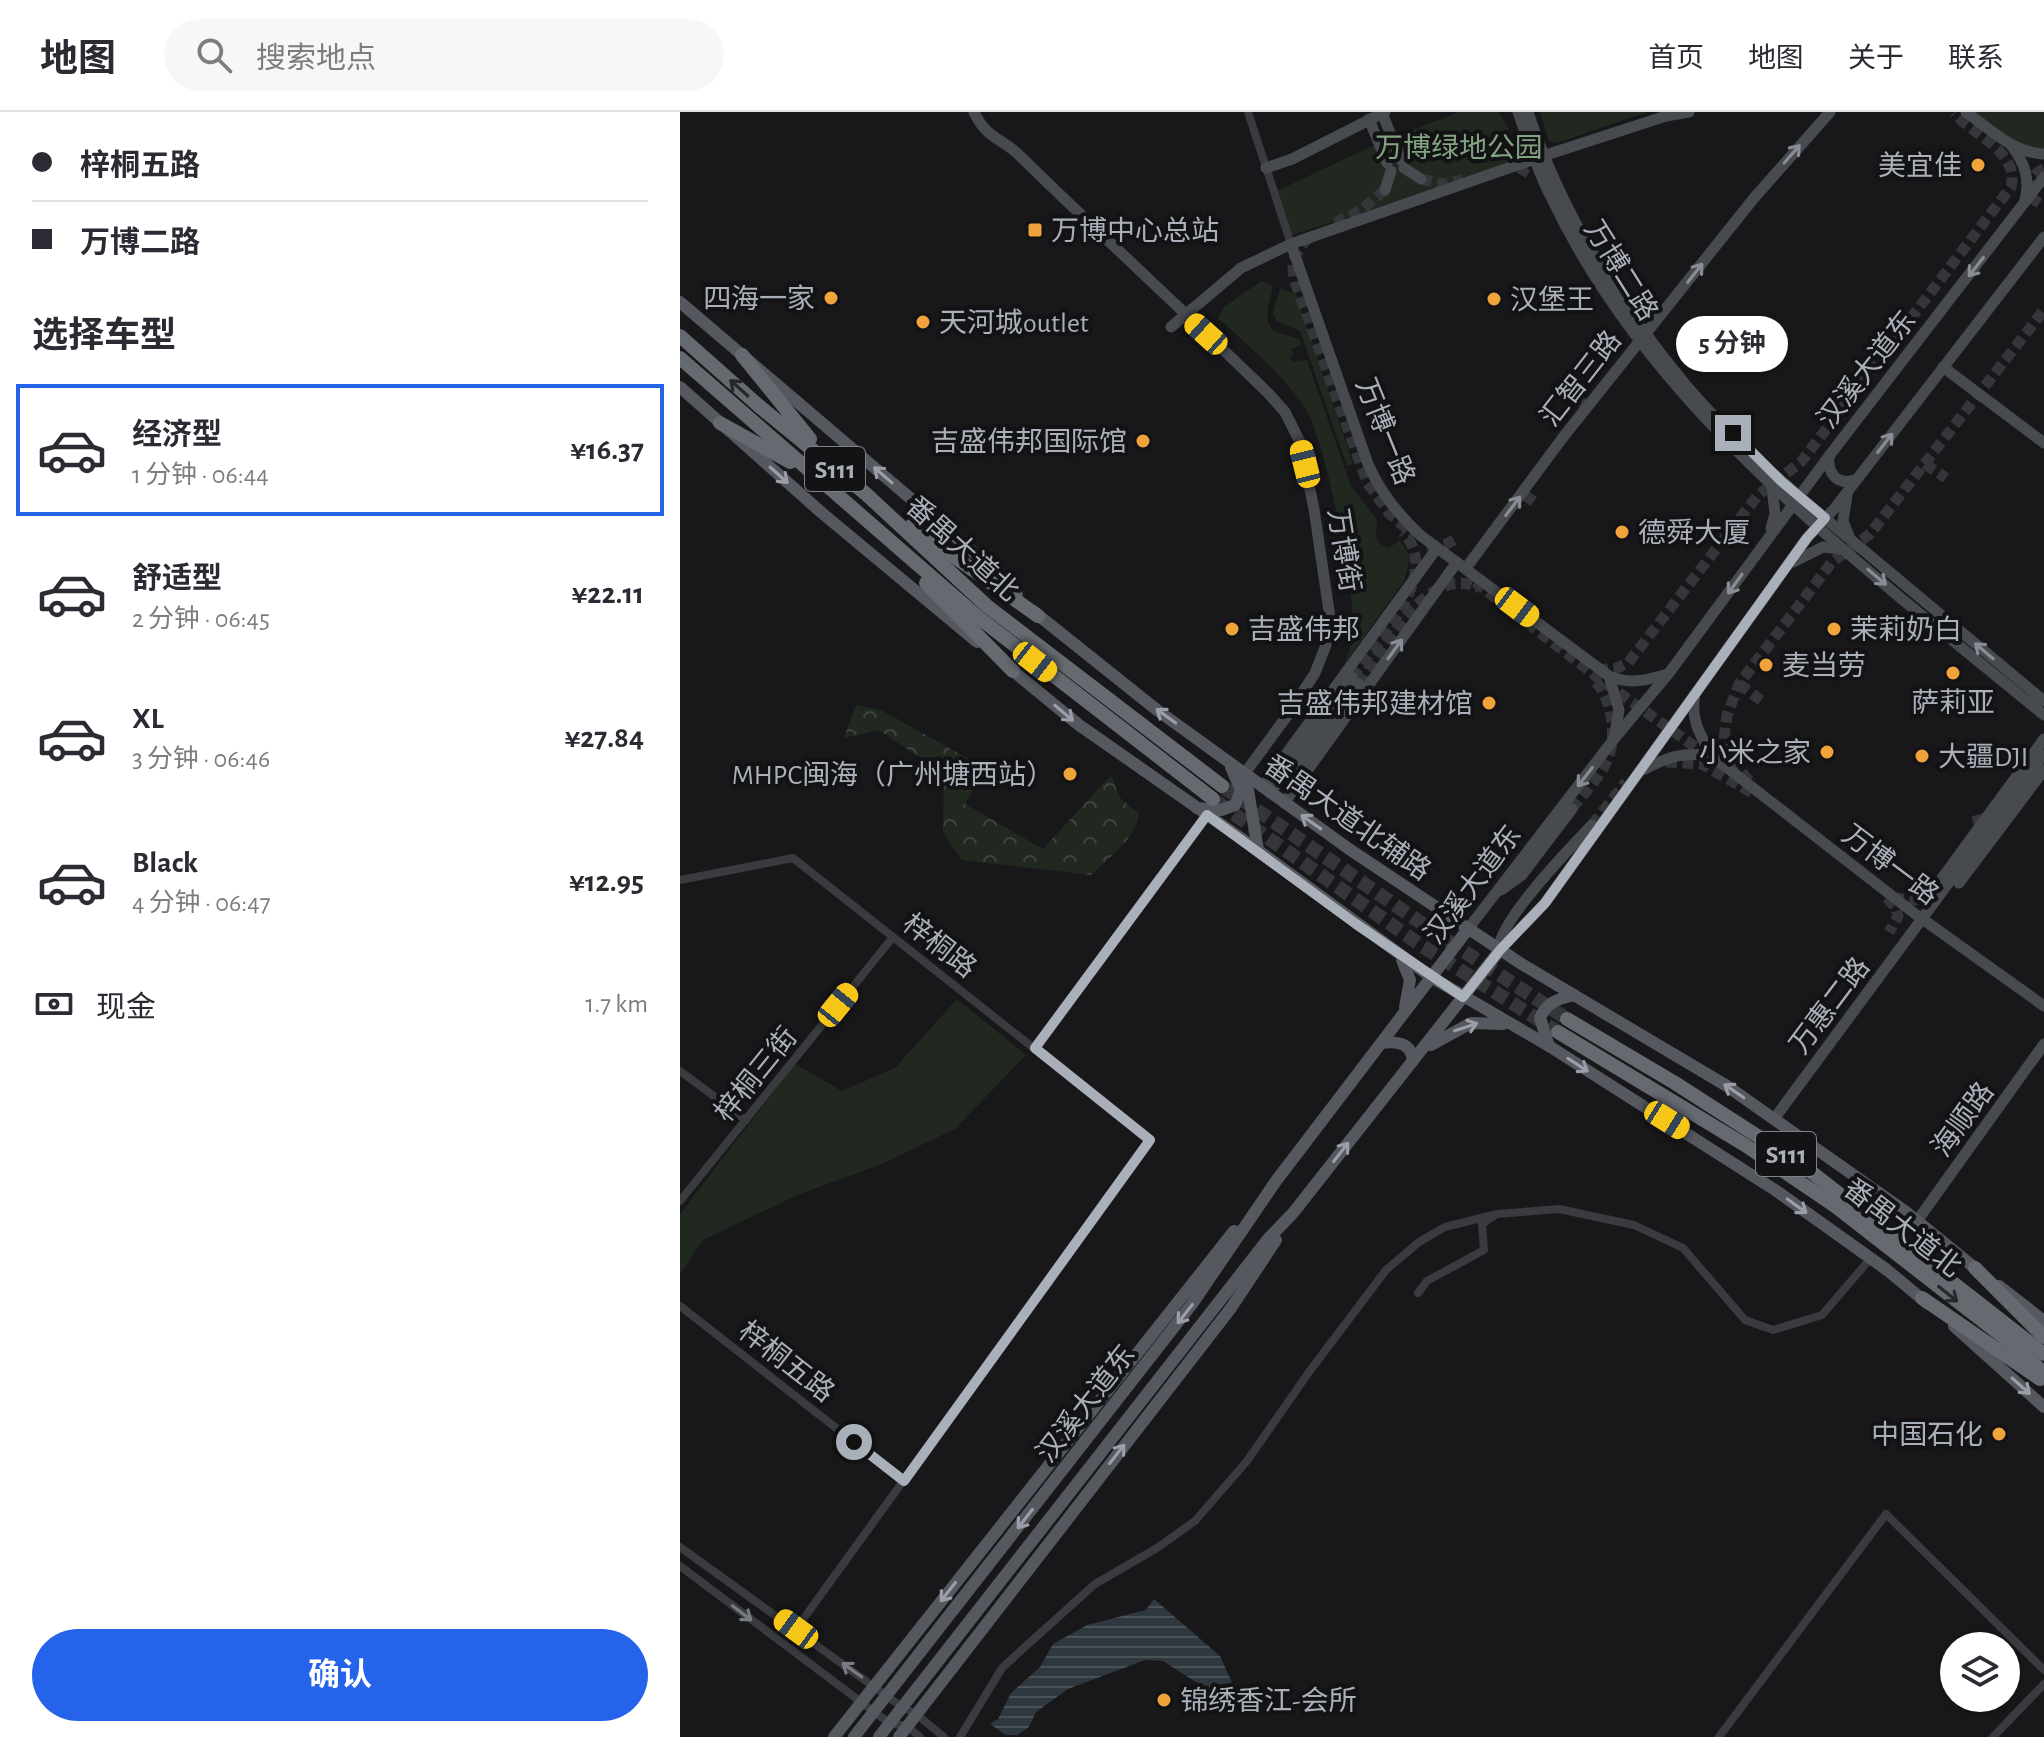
<!DOCTYPE html>
<html lang="zh">
<head>
<meta charset="utf-8">
<style>
  body { margin:0; font-family:"Alegreya Sans","Noto Sans SC",sans-serif; background:#f7f7f7; color:#2b2b33; height:100vh; display:flex; flex-direction:column; font-size:30px; white-space:nowrap }
  * { box-sizing:border-box; margin:0 }
  p { font-size:26px; color:#7c7c81 }
  .icon { flex:none; width:44px; height:44px; fill:none; stroke:currentColor; stroke-width:2; stroke-linecap:round; stroke-linejoin:round }
  .map { position:relative; flex:1; overflow:hidden }
  .side { display:flex; flex-direction:column; background:#fff; width:680px }
  .side>* { flex:none }
  .hud { display:grid; align-content:center; height:176px; padding:0 32px; background:#fff }
  .fabs { position:absolute; left:1260px; top:1520px; display:grid; gap:16px }
  .fabs a { display:grid; place-items:center; width:80px; height:80px; border-radius:50%; background:#fff; box-shadow:0 2px 6px #0004; font-size:40px }
  .end { position:absolute; width:36px; height:36px; margin:-18px; border:10px solid #aab0ba; background:#111; box-shadow:0 0 0 4px #111 }
  .from { border-radius:50% }
  .bubble { position:absolute; height:56px; border-radius:28px; background:#fff; box-shadow:0 2px 6px #0004; font-size:26px; font-weight:700; line-height:56px; text-align:center }
  .car { position:absolute; width:24px; height:48px; margin:-24px -12px; border-radius:10px; box-shadow:0 0 6px 2px #0007; background:linear-gradient(#f5c518 24%,#345 0 40%,#f5c518 0 76%,#345 0 86%,#f5c518 0) }
  .hud b { display:flex; align-items:center; gap:28px; height:76px; font-size:30px }
  .hud b+b { border-top:2px solid #e1e1e2 }
  .hud i { width:20px; height:20px; background:#2b2b33 }
  ul { padding:0; list-style:none }
  li { display:flex; align-items:center; gap:24px; height:132px; margin:0 16px 12px; padding:0 16px; border:4px solid transparent; border-radius:0px }
  li div { flex:1 }
  li b { display:block; font-size:30px }
  li em { font-style:normal; font-weight:700 }
  li.selected { border-color:#2563eb }
  li>.icon { width:72px; height:72px; stroke-width:1.5 }
  h2 { padding:0 32px; font-size:36px; line-height:96px }
  .pay { display:flex; align-items:center; gap:20px; height:88px; padding:0 32px; font-size:30px }
  .pay p { margin-inline-start:auto }
  .cta { display:flex; gap:16px; margin-top:auto; padding:16px 32px }
  .cta a { flex:1; height:92px; border-radius:48px; background:#2563eb; color:#fff; font-size:32px; font-weight:700; line-height:92px; text-align:center }
  header { display:flex; align-items:center; gap:48px; box-sizing:border-box; height:112px; padding:0 40px; background:#fff; border-bottom:2px solid #e1e1e2 }
  header strong { font-size:38px }
  nav { display:flex; gap:44px; margin-inline-start:auto; font-size:28px }
  .search { width:560px; height:72px; background:#f7f7f7; display:flex; align-items:center; gap:20px; box-sizing:border-box; padding:0 28px; border-radius:44px; color:#7c7c81; font-size:30px }
  main { display:flex; flex:1; min-height:0 }
  .map>svg:first-child { display:block }
  .green { fill:#202820 }
  .forest { fill:url(#forest-crowns) }
  .water { fill:url(#water-rules) }
  .lines { fill:none; stroke-linecap:round; stroke-linejoin:round }
  .secondary-tunnel { stroke:#35363a; stroke-width:11; stroke-dasharray:11 5.5; stroke-linecap:butt }
  .highway-tunnel { stroke:#35363a; stroke-width:14; stroke-dasharray:14 7; stroke-linecap:butt }
  .street { stroke:#393b3f; stroke-width:8 }
  .secondary { stroke:#474a4f; stroke-width:11 }
  .primary { stroke:#55585e; stroke-width:12 }
  .highway { stroke:#656970; stroke-width:14 }
  .oneway { stroke:#878c95 }
  .oneway2 { stroke:#28282c }
  .oneway3 { stroke:#999ea8 }
  .oneway4 { stroke:#777b83 }
  .route { stroke:#aab0ba; stroke-width:10 }
  .poi-dot { fill:#f0a33a; stroke:#131315; stroke-width:3 }
  .labels { text-anchor:middle; stroke-width:8; stroke-linejoin:round; paint-order:stroke }
  .shield { fill:#131315; stroke:#7d8188; stroke-width:2 }
  .shield-label { font-size:26px; font-weight:bold; fill:#aab0ba }
  .park-label { font-size:28px; fill:#83a482; stroke:#131315 }
  .poi-label { font-size:28px; fill:#aab0ba; stroke:#131315; text-anchor:start }
  .street-label { font-size:28px; fill:#aab0ba; stroke:#131315 }
</style>
</head>
<body>
<header>
<strong>地图</strong>
<div class="search"><svg class="icon" aria-label="search" viewBox="0 0 24 24"><circle cx="10" cy="10" r="6"/><path d="M15 15l6 6"/></svg>搜索地点</div>
<nav><a>首页</a><a>地图</a><a>关于</a><a>联系</a></nav>
</header>
<main>
<section class="side">
<div class="hud">
<b><i class="from"></i>梓桐五路</b>
<b><i></i>万博二路</b>
</div>
<h2>选择车型</h2>
<ul>
<li class="selected"><svg class="icon" aria-label="car" viewBox="0 0 24 24"><path d="M5 17H2v-5l4-1 3-4h7l3 4 3 1v5h-3M9 17h6M6 11h13"/><circle cx="7" cy="17" r="2"/><circle cx="17" cy="17" r="2"/></svg><div><b>经济型</b><p>1 分钟 · 06:44</p></div><em>¥16.37</em></li>
<li><svg class="icon" aria-label="car" viewBox="0 0 24 24"><path d="M5 17H2v-5l4-1 3-4h7l3 4 3 1v5h-3M9 17h6M6 11h13"/><circle cx="7" cy="17" r="2"/><circle cx="17" cy="17" r="2"/></svg><div><b>舒适型</b><p>2 分钟 · 06:45</p></div><em>¥22.11</em></li>
<li><svg class="icon" aria-label="car" viewBox="0 0 24 24"><path d="M5 17H2v-5l4-1 3-4h7l3 4 3 1v5h-3M9 17h6M6 11h13"/><circle cx="7" cy="17" r="2"/><circle cx="17" cy="17" r="2"/></svg><div><b>XL</b><p>3 分钟 · 06:46</p></div><em>¥27.84</em></li>
<li><svg class="icon" aria-label="car" viewBox="0 0 24 24"><path d="M5 17H2v-5l4-1 3-4h7l3 4 3 1v5h-3M9 17h6M6 11h13"/><circle cx="7" cy="17" r="2"/><circle cx="17" cy="17" r="2"/></svg><div><b>Black</b><p>4 分钟 · 06:47</p></div><em>¥12.95</em></li>
</ul>
<div class="pay"><svg class="icon" aria-label="cash" viewBox="0 0 24 24"><path d="M3 7h18v10H3z"/><circle cx="12" cy="12" r="2"/></svg>现金<p>1.7 km</p></div>
<div class="cta"><a>确认</a></div>
</section>
<div class="map">
<svg width="1364" height="1625" viewBox="0 0 1364 1625">
  <defs>
    <pattern id="forest-crowns" width="20" height="18" patternUnits="userSpaceOnUse" patternTransform="scale(2)"><rect width="20" height="18" fill="#202820"/><path d="M2 6a3 3 0 1 1 6 0M12 15a3 3 0 1 1 6 0" fill="none" stroke="#3e453e"/></pattern>
    <pattern id="water-rules" width="6" height="5" patternUnits="userSpaceOnUse" patternTransform="scale(2)"><rect width="6" height="5" fill="#2e383e"/><path d="M0 2.5h6" fill="none" stroke="#4a5258"/></pattern>
  </defs>
  <rect width="100%" height="100%" fill="#18181a"/>
  <g class="green">
    <path d="M779,0H818C828,11 838,40 830,54L612,123L597,79L694,33Z"/>
    <path d="M860,0H967L877,31L869,29Z"/>
    <path d="M1294,0H1364V37L1346,39Z"/>
    <path d="M581,169L593,174C590,190 579,213 599,221C606,223 612,224 619,227L621,233L611,237L614,242L610,244L612,250L627,248L671,374L697,408C696,424 693,431 709,436L720,428L730,445L724,469L665,551C668,541 672,531 673,521C676,483 645,324 624,294C601,260 568,234 538,206L544,195Z"/>
    <path d="M600,176L616,182L673,352L667,354L620,219L597,209L593,202Z"/>
    <path d="M277,887L346,943L275,1017L202,1052L120,1082L23,1128L0,1162V1102L115,952L162,979L215,956Z"/>
  </g>
  <path class="forest" d="M176,593L201,598L305,656L285,692L363,737L431,663L440,686L459,702C457,726 427,747 411,763L282,748L263,721L264,662L199,618L164,626Z"/>
  <path class="water" d="M474,1487L540,1544L555,1577L544,1588L483,1549L465,1548L388,1577L356,1600L349,1615L337,1623H326L310,1612L318,1607L331,1581L360,1555L373,1532L407,1513L466,1498Z"/>
  <g class="lines">
    <g class="secondary-tunnel">
      <path d="M1364,57C1351,62 1347,74 1353,87L1364,94"/>
      <path d="M841,63L845,56L855,52"/>
      <path d="M741,67L764,72L783,68"/>
      <path d="M655,111L680,99L705,78"/>
      <path d="M629,125C615,139 610,151 615,170L687,370L709,401L734,423"/>
      <path d="M897,287L911,298"/>
      <path d="M1245,352L1266,366"/>
      <path d="M845,383L858,393"/>
      <path d="M748,432C759,436 765,433 774,428"/>
      <path d="M795,470L925,571L1031,646"/>
      <path d="M917,558L937,556L948,551L1078,383L1121,350L1331,75C1340,40 1293,23 1274,1"/>
      <path d="M672,565C698,528 763,463 723,420"/>
      <path d="M679,572C702,538 748,450 799,476"/>
      <path d="M1059,572L1082,589"/>
      <path d="M986,650L1022,652L1076,683"/>
      <path d="M1069,669L1055,652L1044,627L1047,603L1059,572L1152,450L1190,422L1364,198"/>
      <path d="M892,697C903,682 918,668 926,651C938,628 933,586 914,568"/>
      <path d="M1297,703L1301,722"/>
      <path d="M912,713L946,670"/>
      <path d="M1207,786L1216,796L1218,804L1209,820"/>
      <path d="M1213,786L1235,788L1258,779"/>
    </g>
    <g class="highway-tunnel">
      <path d="M542,674L750,817L887,907"/>
      <path d="M537,690L739,832L878,920"/>
    </g>
    <g class="street">
      <path d="M568,0L611,132"/>
      <path d="M0,768L113,746L470,1028L116,1517"/>
      <path d="M355,936L527,703"/>
      <path d="M0,959L66,1008"/>
      <path d="M0,1089L213,825"/>
      <path d="M738,1181L747,1169L804,1138L802,1112L814,1104"/>
      <path d="M0,1194L224,1369"/>
      <path d="M0,1435L222,1595L236,1602L264,1625"/>
      <path d="M0,1454L209,1611L227,1614L240,1625"/>
      <path d="M280,1625L322,1556L346,1534L415,1472L477,1436L515,1409L567,1349L629,1260L706,1158L739,1130L765,1115L817,1102L879,1097L954,1113L1003,1136L1065,1208L1093,1218L1142,1203L1190,1147"/>
      <path d="M1039,1625L1206,1402L1364,1558"/>
      <path d="M1313,1625L1364,1572"/>
    </g>
    <g class="secondary">
      <path d="M294,0C308,29 322,25 341,45C423,125 507,202 589,282L605,300L620,330L634,397L650,506L646,533L635,561L607,604L565,661"/>
      <path d="M838,0C848,29 857,58 871,85C949,250 1085,373 1223,488C1270,526 1317,565 1364,603"/>
      <path d="M848,0C881,100 938,191 1005,272C1057,333 1120,386 1182,437C1243,488 1303,538 1364,589"/>
      <path d="M1286,0C1310,17 1333,41 1364,42"/>
      <path d="M702,1L721,48"/>
      <path d="M689,7L707,51"/>
      <path d="M1332,34C1345,52 1350,66 1345,89"/>
      <path d="M586,56L612,47L705,0"/>
      <path d="M724,56L741,67"/>
      <path d="M705,78L711,59"/>
      <path d="M611,132L688,352C701,381 717,401 740,423L929,564C949,573 968,568 988,562"/>
      <path d="M491,215L561,156L611,132L863,44L986,4L1009,0"/>
      <path d="M1263,255L1364,331"/>
      <path d="M1149,344C1147,362 1158,375 1177,367"/>
      <path d="M1167,383L1163,409L1169,424"/>
      <path d="M1091,416L1095,402L1092,375"/>
      <path d="M1113,450L1143,435L1160,437"/>
      <path d="M786,456L884,324L1074,86L1150,0"/>
      <path d="M929,564L939,598L934,627"/>
      <path d="M1015,582C1010,607 1020,623 1032,644L1234,801L1364,894"/>
      <path d="M963,658C989,644 1002,640 1032,644"/>
      <path d="M615,663L679,572"/>
      <path d="M582,675L757,436"/>
      <path d="M590,681L672,565"/>
      <path d="M604,691L777,450"/>
      <path d="M1279,771L1364,658"/>
      <path d="M821,778L842,763L892,697"/>
      <path d="M1250,789L1257,773L1364,627"/>
      <path d="M788,817L934,627L989,561L1149,344L1364,65"/>
      <path d="M819,837C818,810 891,735 912,713"/>
      <path d="M820,838L865,791L1127,426L1154,397L1364,125"/>
      <path d="M1094,1007L1363,643"/>
      <path d="M1237,1109L1364,932"/>
    </g>
    <g class="primary">
      <path d="M0,190L291,438L337,483"/>
      <path d="M0,275L142,401L297,530"/>
      <path d="M353,499L477,598L669,737L840,851L1047,974L1226,1100L1301,1161"/>
      <path d="M327,554L399,613L572,734L751,865L869,934L1095,1078L1207,1158L1248,1192"/>
      <path d="M567,672L578,738"/>
      <path d="M517,696L541,698L555,693L561,678L551,655"/>
      <path d="M722,848L730,868L725,895"/>
      <path d="M702,931C717,929 732,931 733,949"/>
      <path d="M751,933L791,911L823,912"/>
      <path d="M869,934L860,906C867,890 878,887 894,883"/>
      <path d="M1319,1174L1364,1209"/>
      <path d="M1274,1214L1364,1295"/>
      <path d="M154,1625L554,1119"/>
      <path d="M174,1625L512,1192L596,1069L788,817"/>
      <path d="M199,1625L588,1127L613,1101L820,838"/>
      <path d="M219,1625L551,1196L596,1128"/>
    </g>
    <g class="highway">
      <path d="M0,224L79,294L186,382L307,494L542,674"/>
      <path d="M62,243L130,327"/>
      <path d="M0,246L298,505L533,687"/>
      <path d="M40,311L110,350"/>
      <path d="M231,414L358,504"/>
      <path d="M246,471L333,559"/>
      <path d="M887,907L995,971L1121,1052L1364,1242"/>
      <path d="M878,920L1065,1033L1155,1094L1335,1234L1364,1261"/>
      <path d="M1295,1156L1364,1225"/>
      <path d="M1242,1186L1360,1267"/>
    </g>
  </g>
  <defs><path id="oneway-shaft" d="M-6 0H5M1.5-3L5.5 0L1.5 3" fill="none" stroke-width="1.6" stroke-linecap="round" stroke-linejoin="round" transform="scale(2)"/></defs>
  <g class="oneway">
    <use href="#oneway-shaft" transform="translate(1112 42) rotate(-49)"/>
    <use href="#oneway-shaft" transform="translate(1296 155) rotate(128)"/>
    <use href="#oneway-shaft" transform="translate(1015 161) rotate(-52)"/>
    <use href="#oneway-shaft" transform="translate(1205 331) rotate(-52)"/>
    <use href="#oneway-shaft" transform="translate(833 394) rotate(-53)"/>
    <use href="#oneway-shaft" transform="translate(1197 465) rotate(40)"/>
    <use href="#oneway-shaft" transform="translate(1055 472) rotate(126)"/>
    <use href="#oneway-shaft" transform="translate(715 537) rotate(-54)"/>
    <use href="#oneway-shaft" transform="translate(1304 539) rotate(-140)"/>
    <use href="#oneway-shaft" transform="translate(905 665) rotate(128)"/>
  </g>
  <g class="oneway2">
    <use href="#oneway-shaft" transform="translate(59 276) rotate(-138)"/>
    <use href="#oneway-shaft" transform="translate(1268 1182) rotate(39)"/>
  </g>
  <g class="oneway3">
    <use href="#oneway-shaft" transform="translate(99 363) rotate(42)"/>
    <use href="#oneway-shaft" transform="translate(203 363) rotate(-139)"/>
    <use href="#oneway-shaft" transform="translate(384 601) rotate(40)"/>
    <use href="#oneway-shaft" transform="translate(486 604) rotate(-144)"/>
    <use href="#oneway-shaft" transform="translate(631 710) rotate(-145)"/>
    <use href="#oneway-shaft" transform="translate(786 915) rotate(-18)"/>
    <use href="#oneway-shaft" transform="translate(898 953) rotate(33)"/>
    <use href="#oneway-shaft" transform="translate(1054 979) rotate(-146)"/>
    <use href="#oneway-shaft" transform="translate(661 1040) rotate(-52)"/>
    <use href="#oneway-shaft" transform="translate(1117 1094) rotate(36)"/>
    <use href="#oneway-shaft" transform="translate(505 1202) rotate(128)"/>
    <use href="#oneway-shaft" transform="translate(1341 1274) rotate(42)"/>
    <use href="#oneway-shaft" transform="translate(437 1342) rotate(-52)"/>
    <use href="#oneway-shaft" transform="translate(345 1407) rotate(128)"/>
    <use href="#oneway-shaft" transform="translate(268 1480) rotate(128)"/>
  </g>
  <g class="oneway4">
    <use href="#oneway-shaft" transform="translate(62 1501) rotate(37)"/>
    <use href="#oneway-shaft" transform="translate(172 1558) rotate(-144)"/>
  </g>
  <g class="lines">
    <path class="route" d="M174,1330L224,1369L470,1028L355,936L527,703L676,812L783,885L820,838L865,791L1127,426L1145,406L1101,369L1053,321"/>
  </g>
  <g class="poi-dot">
    <circle cx="1298" cy="53" r="8"/>
    <rect x="347" y="110" width="16" height="16" rx="4"/>
    <circle cx="151" cy="186" r="8"/>
    <circle cx="814" cy="187" r="8"/>
    <circle cx="243" cy="210" r="8"/>
    <circle cx="463" cy="329" r="8"/>
    <circle cx="942" cy="420" r="8"/>
    <circle cx="552" cy="517" r="8"/>
    <circle cx="1154" cy="517" r="8"/>
    <circle cx="1086" cy="553" r="8"/>
    <circle cx="1273" cy="561" r="8"/>
    <circle cx="809" cy="591" r="8"/>
    <circle cx="1147" cy="640" r="8"/>
    <circle cx="1242" cy="644" r="8"/>
    <circle cx="390" cy="662" r="8"/>
    <circle cx="1319" cy="1322" r="8"/>
    <circle cx="484" cy="1588" r="8"/>
  </g>
  <g class="labels">
    <g class="shield">
      <rect x="125" y="335" width="60" height="44" rx="6"/>
      <rect x="1076" y="1020" width="60" height="44" rx="6"/>
    </g>
    <g class="shield-label">
      <text x="155" y="366">S111</text>
      <text x="1106" y="1051">S111</text>
    </g>
    <g class="park-label">
      <text x="779" y="45">万博绿地公园</text>
    </g>
    <g class="poi-label">
      <text x="1282" y="63" text-anchor="end">美宜佳</text>
      <text x="371" y="128">万博中心总站</text>
      <text x="135" y="196" text-anchor="end">四海一家</text>
      <text x="830" y="197">汉堡王</text>
      <text x="259" y="220">天河城outlet</text>
      <text x="447" y="339" text-anchor="end">吉盛伟邦国际馆</text>
      <text x="958" y="430">德舜大厦</text>
      <text x="568" y="527">吉盛伟邦</text>
      <text x="1170" y="527">茉莉奶白</text>
      <text x="1102" y="563">麦当劳</text>
      <text x="1273" y="600" text-anchor="middle">萨莉亚</text>
      <text x="793" y="601" text-anchor="end">吉盛伟邦建材馆</text>
      <text x="1131" y="650" text-anchor="end">小米之家</text>
      <text x="1258" y="654">大疆DJI</text>
      <text x="374" y="672" text-anchor="end">MHPC闽海（广州塘西站）</text>
      <text x="1303" y="1332" text-anchor="end">中国石化</text>
      <text x="500" y="1598">锦绣香江-会所</text>
    </g>
    <g class="street-label">
      <text transform="translate(942 158) rotate(58)" y="10">万博二路</text>
      <text transform="translate(1186 257) rotate(-52)" y="10">汉溪大道东</text>
      <text transform="translate(900 266) rotate(-52)" y="10">汇智三路</text>
      <text transform="translate(706 319) rotate(68)" y="10">万博一路</text>
      <text transform="translate(283 436) rotate(42)" y="10">番禺大道北</text>
      <text transform="translate(665 438) rotate(81)" y="10">万博街</text>
      <text transform="translate(668 705) rotate(35)" y="10">番禺大道北辅路</text>
      <text transform="translate(1211 752) rotate(37)" y="10">万博一路</text>
      <text transform="translate(792 772) rotate(-53)" y="10">汉溪大道东</text>
      <text transform="translate(260 833) rotate(38)" y="10">梓桐路</text>
      <text transform="translate(1149 893) rotate(-53)" y="10">万惠二路</text>
      <text transform="translate(75 962) rotate(-51)" y="10">梓桐三街</text>
      <text transform="translate(1282 1007) rotate(-54)" y="10">海顺路</text>
      <text transform="translate(1223 1115) rotate(38)" y="10">番禺大道北</text>
      <text transform="translate(107 1249) rotate(38)" y="10">梓桐五路</text>
      <text transform="translate(405 1291) rotate(-52)" y="10">汉溪大道东</text>
    </g>
  </g>
</svg>
<div class="fabs">
<a><svg class="icon" aria-label="layers" viewBox="0 0 24 24"><path d="M12 4l9 5-9 5-9-5zM3 14l9 5 9-5"/></svg></a>
</div>
<i class="end from" style="left:174px;top:1330px"></i>
<i class="end" style="left:1053px;top:321px"></i>
<div class="bubble" style="left:996px;top:204px;width:112px">5 分钟</div>
<i class="car" style="left:526px;top:222px;rotate:312deg"></i>
<i class="car" style="left:625px;top:352px;rotate:346deg"></i>
<i class="car" style="left:837px;top:495px;rotate:127deg"></i>
<i class="car" style="left:355px;top:550px;rotate:128deg"></i>
<i class="car" style="left:158px;top:893px;rotate:39deg"></i>
<i class="car" style="left:987px;top:1008px;rotate:122deg"></i>
<i class="car" style="left:116px;top:1517px;rotate:306deg"></i>
</div>
</main>
</body>
</html>
